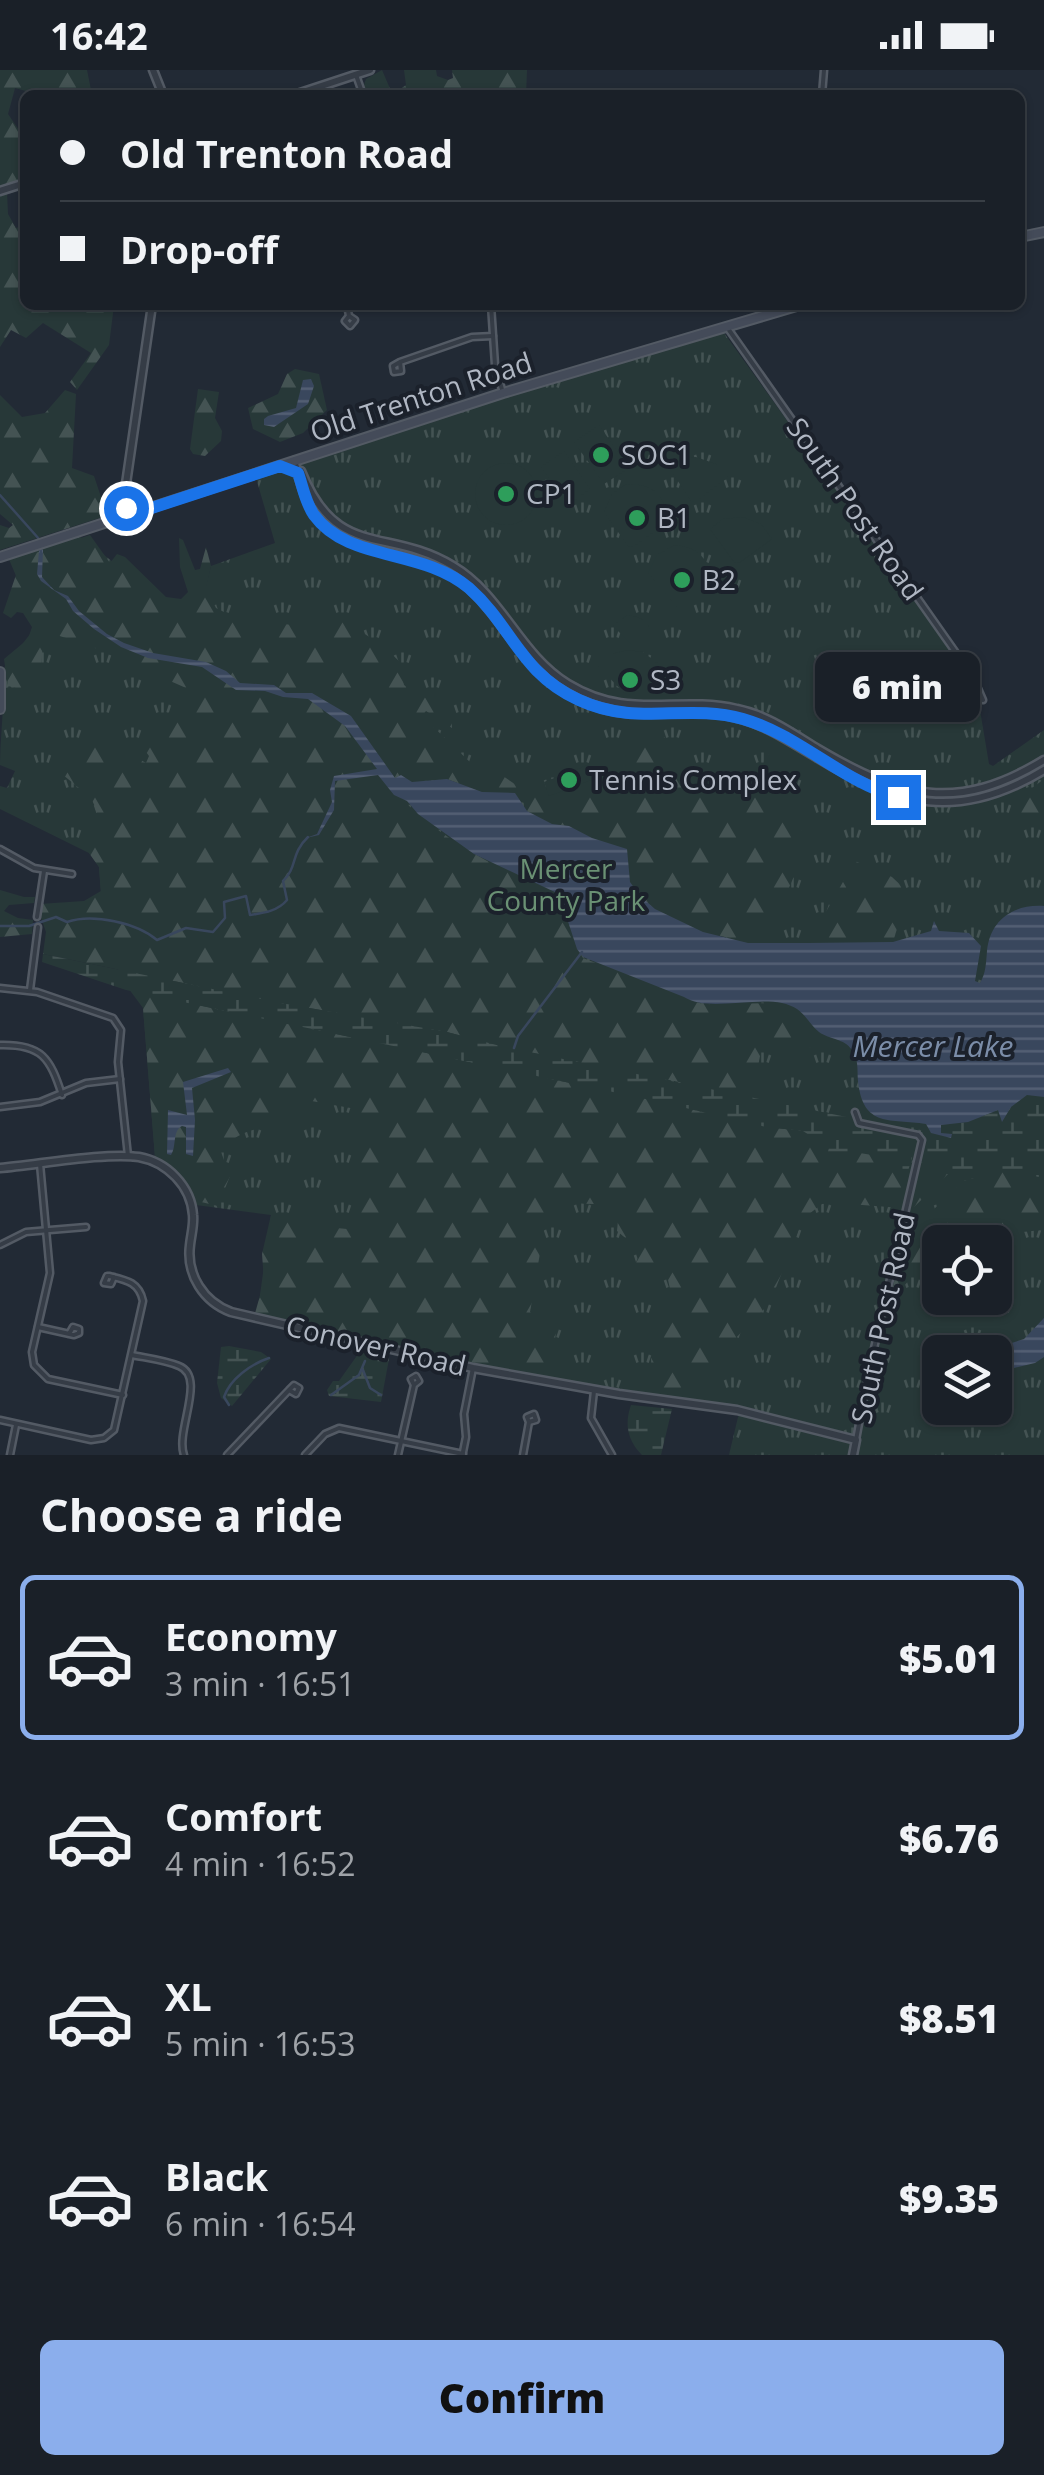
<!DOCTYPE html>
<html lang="en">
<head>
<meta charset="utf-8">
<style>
  body { margin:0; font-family:"Open Sans",sans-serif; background:#272d34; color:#f1f3f6; height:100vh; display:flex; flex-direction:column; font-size:38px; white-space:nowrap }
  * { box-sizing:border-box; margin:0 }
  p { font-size:32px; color:#9fa3a8 }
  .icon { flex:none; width:55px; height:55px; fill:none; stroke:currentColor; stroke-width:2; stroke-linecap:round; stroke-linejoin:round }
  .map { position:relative; height:1385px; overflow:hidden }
  .side { display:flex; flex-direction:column; background:#1a2028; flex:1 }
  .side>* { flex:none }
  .top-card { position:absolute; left:20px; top:20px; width:1005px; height:220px; border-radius:15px; box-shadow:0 2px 8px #0004,0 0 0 2px #383e45; display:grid; align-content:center; height:220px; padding:0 40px; background:#1a2028 }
  .tools { position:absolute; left:922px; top:1155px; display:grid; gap:20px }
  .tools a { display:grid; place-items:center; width:90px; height:90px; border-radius:15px; background:#1a2028; box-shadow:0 2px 8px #0004,0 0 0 2px #383e45; font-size:50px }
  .end { position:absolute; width:45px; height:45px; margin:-22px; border:12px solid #1a73e8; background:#fff; box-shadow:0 0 0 5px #fff }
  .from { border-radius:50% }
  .bubble { position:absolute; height:70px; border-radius:15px; background:#1a2028; box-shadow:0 2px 8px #0004,0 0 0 2px #383e45; font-size:32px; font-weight:800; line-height:70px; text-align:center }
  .top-card b { display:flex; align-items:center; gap:35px; height:95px; font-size:38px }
  .top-card b+b { border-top:2px solid #383e45 }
  .top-card i { width:25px; height:25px; background:#f1f3f6 }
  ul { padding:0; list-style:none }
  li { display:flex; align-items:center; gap:30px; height:165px; margin:0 20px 15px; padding:0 20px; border:5px solid transparent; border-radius:15px }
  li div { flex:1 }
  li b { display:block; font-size:38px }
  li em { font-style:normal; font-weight:800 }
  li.selected { border-color:#8baeec }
  li>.icon { width:90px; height:90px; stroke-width:1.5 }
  h2 { padding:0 40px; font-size:45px; line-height:120px }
  .cta { display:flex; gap:20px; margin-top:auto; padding:20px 40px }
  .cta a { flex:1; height:115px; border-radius:15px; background:#8baeec; color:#111; font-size:40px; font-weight:800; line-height:115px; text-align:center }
  .status { display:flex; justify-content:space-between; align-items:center; height:70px; padding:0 50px; background:#1a2028; direction:ltr }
  .status svg { height:28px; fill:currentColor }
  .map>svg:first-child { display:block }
  .grass { fill:url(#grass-tufts); fill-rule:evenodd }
  .forest { fill:url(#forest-firs) }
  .wetland { fill:url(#wetland-marsh) }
  .pitch { fill:#273838 }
  .water { fill:url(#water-rules) }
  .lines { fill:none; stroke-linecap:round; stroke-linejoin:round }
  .stream { stroke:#39475d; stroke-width:2.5 }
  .minor-casing { stroke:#535a64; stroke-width:9 }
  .tertiary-casing { stroke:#535a64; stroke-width:11 }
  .secondary-casing { stroke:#535a64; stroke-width:12 }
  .minor { stroke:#353c46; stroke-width:4 }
  .tertiary { stroke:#353c46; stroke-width:6 }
  .secondary { stroke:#444b59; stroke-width:8 }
  .route { stroke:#1a73e8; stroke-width:12 }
  .leisure-dot { fill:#2e9e5b; stroke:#1b212b; stroke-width:4 }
  .labels { text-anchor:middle; stroke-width:8; stroke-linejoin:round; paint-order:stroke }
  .street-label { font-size:28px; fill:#b0b7c3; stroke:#1b212b }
  .poi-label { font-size:28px; fill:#b0b7c3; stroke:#1b212b; text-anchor:start }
  .park-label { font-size:28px; fill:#6a9174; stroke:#1b212b }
  .water-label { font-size:30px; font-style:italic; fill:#7b8da8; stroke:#1b212b }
</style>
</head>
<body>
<div class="status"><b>16:42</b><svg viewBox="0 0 49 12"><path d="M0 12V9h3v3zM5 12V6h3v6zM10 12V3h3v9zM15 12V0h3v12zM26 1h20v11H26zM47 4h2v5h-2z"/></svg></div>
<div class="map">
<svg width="1044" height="1385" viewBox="0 0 1044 1385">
  <defs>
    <pattern id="grass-tufts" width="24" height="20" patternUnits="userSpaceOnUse" patternTransform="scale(2.5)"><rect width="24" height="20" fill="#273838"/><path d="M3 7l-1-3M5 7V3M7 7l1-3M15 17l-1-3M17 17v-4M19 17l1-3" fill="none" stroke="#445353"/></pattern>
    <pattern id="forest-firs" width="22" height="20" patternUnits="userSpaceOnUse" patternTransform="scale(2.5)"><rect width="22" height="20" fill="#273838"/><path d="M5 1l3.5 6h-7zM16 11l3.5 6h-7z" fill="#445353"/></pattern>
    <pattern id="wetland-marsh" width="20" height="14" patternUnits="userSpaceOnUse" patternTransform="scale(2.5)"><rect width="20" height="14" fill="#273838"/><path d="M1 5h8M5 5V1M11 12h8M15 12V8" fill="none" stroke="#445353"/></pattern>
    <pattern id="water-rules" width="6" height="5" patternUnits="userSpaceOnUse" patternTransform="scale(2.5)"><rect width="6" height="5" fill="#39475d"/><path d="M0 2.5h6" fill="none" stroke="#535f73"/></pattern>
  </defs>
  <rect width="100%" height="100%" fill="#222a35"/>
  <g class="grass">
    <path d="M724,263L966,599L977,622L989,694L993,696L1044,660V1385H855L859,1370L740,1339L592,1318L257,1247L271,1145L196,1135C191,1110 174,1101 155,1087L143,938L120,907L101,826L99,797L89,783L0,739V716L7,718L15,701L0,695C0,663 6,633 1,602L37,555L8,487L78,465L196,556L211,496L275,473L256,408L459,341ZM940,1172H995V1228H940ZM940,1282H995V1338H940Z"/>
    <path d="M739,1343L850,1370L851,1385H729Z"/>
  </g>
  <g class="forest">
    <path d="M0,0H87L92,25H40L15,18L8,44L25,69V113L7,123L8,144L16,158L25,155V235H114L109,275L77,320L70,312L91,283L43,253L26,268L11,260L0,277Z"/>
    <path d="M382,0L391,21L396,22L406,15L404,0H436L437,6L448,10L453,8L452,0H527L526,25H367L364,15L366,9Z"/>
    <path d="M295,299L319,304L327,340L303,363L280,372L253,359L248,338L278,324L287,304Z"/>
    <path d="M198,319L219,322L215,348L222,361L221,371L205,386L193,384L190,379Z"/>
    <path d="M65,320L76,324L72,398L94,406L101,427L116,436L115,443L0,480V455L9,458L13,455L0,444V325L22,347L45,343Z"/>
    <path d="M90,465L110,493L117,484L125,487L166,527L181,529L188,522L180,497L179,468L183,470L195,500L200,499L206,477L211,496L206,518L216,538L238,549L302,556L323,544L335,545L382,575L400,592L404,615L451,643L452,658L426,641L422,646L472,694L500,704L519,717L537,716L556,737H565L569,728L602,714L603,688L626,677L643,659H657L711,720L753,709L776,672L786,678L763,716L810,770L765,872C729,874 648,847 631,814C626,803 624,788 621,776L592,768L569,756L552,755L527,741L522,729L508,722H482L447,709L412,712L402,705L395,708C397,715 398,725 403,730C441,769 507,805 559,824L577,879L583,888L684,927C721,951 807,905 821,972L815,978L763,971L753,1021L749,1026L504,977L447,962L275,932L43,884L46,862L39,842L40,834L84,831L101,821L99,797L89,783L98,743L91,728L51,695L68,671L90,676L95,673L94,665L116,676L123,687L129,683L146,693L149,686L141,675L151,650L170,642L191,650L202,625L86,574L53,564L43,577L40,603L28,614L27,621L8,616L4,589L28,569L32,557L23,543L17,542L11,548L3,543L17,502L11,491Z"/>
    <path d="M1044,709V755L1034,757L1014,738L1023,725Z"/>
    <path d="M855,791L892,807L908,822L893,872L808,873Z"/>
    <path d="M0,820L24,827H35L34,833L9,835L4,841L18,848L33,850L32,864L0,867Z"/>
    <path d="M149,925L656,1031L766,1057L803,1061L829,1078L872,1085L919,1074L902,1138L836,1133L822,1134L809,1144L800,1156L770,1233L677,1328L652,1325L651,1287L657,1285L672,1228L665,1196L656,1195L636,1226L631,1227L633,1199L641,1181L617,1161L619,1140L612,1132C591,1137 572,1131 551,1132L548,1136L530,1242L533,1245L557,1246L552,1310L391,1280L254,1247L264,1211L262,1184L271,1145L316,1156L347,1159L367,1129L349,1109L358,1059L356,1039L295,1028L285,1055C259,1058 237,1059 221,1082L230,1106L218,1136L197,1131L183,1107L155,1087L143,938Z"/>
    <path d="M921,1092L948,1104L914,1137L910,1136Z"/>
    <path d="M1003,1100L1044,1108V1160C1007,1162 977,1172 940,1172V1190L916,1197L911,1202V1208L890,1232L903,1169L963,1111Z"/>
  </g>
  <g class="wetland">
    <path d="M43,884L275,932L447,962L504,977L935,1065L952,1064L942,1063L941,1055L968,1052L998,1040L1006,1043L1027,1025L1044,1027V1108L1003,1100L963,1111L921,1092L923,1077L916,1074L908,1101L878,1093L872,1085L859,1081L832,1094L826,1088L829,1078L803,1061L766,1057L656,1031L126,920L42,892Z"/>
    <path d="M229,1276L261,1282L271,1289L232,1336L221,1328L217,1313L221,1277Z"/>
    <path d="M361,1280L386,1284L389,1289L381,1332L329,1326L327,1320L333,1311H339Z"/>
    <path d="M631,1335L672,1339L661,1385H642C628,1371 624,1355 631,1335Z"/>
  </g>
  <g class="pitch">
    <path d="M599,355L629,398L604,414L574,372Z"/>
    <path d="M564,381L590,419L568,435L541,397Z"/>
    <path d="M696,387L716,394L728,407L695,432L691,431L668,396L685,388Z"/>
    <circle cx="506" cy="424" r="31"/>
    <path d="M625,415C651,411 669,427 666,453L633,477L628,476L604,442L612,424Z"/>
    <path d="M743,447L761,454L772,469L739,493L734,492L710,459L723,449Z"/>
    <path d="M675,475C698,477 712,490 710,515L677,537L648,503L657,485Z"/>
    <path d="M627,545C639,547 645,548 650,559L632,575L613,556Z"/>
    <path d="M627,580L643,582L661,596L632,625L624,623L598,596L612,584Z"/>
    <path d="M588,695L594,709L549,726L544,712Z"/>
  </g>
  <g class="water">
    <path d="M311,309L314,316L308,334L274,357L264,355V349L268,346L296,338L303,310Z"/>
    <path d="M43,479L42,507L54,520L68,526L79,541L107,564L124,573L153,583L206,592L226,601L240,613L274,615L286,623H312L351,646L395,708L401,705L412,712L447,709L482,722L515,723L527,741L552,754L569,756L592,768L627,779L630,812L640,826L655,839L703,862L748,873H808L893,872L931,861L934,851L939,861L969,863L981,876L975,911L980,913C986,903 986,893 987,881C990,851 1012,834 1044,836V1027L1027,1025L1011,1037L1002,1052L998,1040L968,1052L941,1055V1063L952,1064L951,1068L931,1063L926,1054C891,1048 863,1059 858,1011C857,1000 859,990 852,980C844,968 830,970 819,962C811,956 806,945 797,939C769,920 712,945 684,927L583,887L577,879L559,824L474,784L418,744L407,731L394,725L378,705L335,711L334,740L319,765L306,768L317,764L332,732L330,720L334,706L377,699L345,656L308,629L283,627L265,621L236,620L202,597L148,588L121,577L94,559L73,541L66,529L41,511L37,504L39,481Z"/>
    <path d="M228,998L231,1002L192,1018L195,1050L193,1086L186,1084V1057L182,1056C172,1061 177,1076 171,1085L167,1084L168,1040L187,1045L183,1012Z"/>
    <path d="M1044,1248V1287L1035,1293L997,1302L995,1287L999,1277L1024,1269Z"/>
  </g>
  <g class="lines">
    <g class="stream">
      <path d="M0,425L39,469L41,483"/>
      <path d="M0,856H29L56,847L67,852C93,843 137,853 157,870L186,858L213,862L225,848L224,832L246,826L250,845C264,843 278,841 287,830L283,811C298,797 290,784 308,767"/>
      <path d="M514,978L518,966L582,882"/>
      <path d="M363,1300L370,1318L381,1325"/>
      <path d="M331,1325L359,1305L365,1291"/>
      <path d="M229,1335L224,1327C230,1309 251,1294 269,1288"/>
    </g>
    <g class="minor-casing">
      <g id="minor">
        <path d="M356,5L363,25"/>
        <path d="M822,25L824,0"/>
        <path d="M347,235L349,246L355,250L350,256L345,251L349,246"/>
        <path d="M491,235L495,295L503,323"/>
        <path d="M729,260L973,607L983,630"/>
        <path d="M400,292L401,301L394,302L393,296L400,292L472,267L493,266"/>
        <path d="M0,779L34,798L72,804"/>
        <path d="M37,847L44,801"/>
        <path d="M0,918L37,922L113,948L121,960L118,992L128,1086"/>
        <path d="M30,920L38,857"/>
        <path d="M0,975C42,974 50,988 62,1025"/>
        <path d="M0,1037L40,1032L86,1013L120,1009"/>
        <path d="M855,1042L859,1053L918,1065L922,1070L869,1300L856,1370"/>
        <path d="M40,1094L50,1203L32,1282L34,1295L48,1309L123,1325"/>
        <path d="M0,1175L26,1162L86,1157"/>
        <path d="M38,1257L74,1265L79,1263V1259L73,1257L69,1264"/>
        <path d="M132,1285C147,1288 165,1290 179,1296C207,1307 175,1361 184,1385"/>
        <path d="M594,1321L591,1348L612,1385"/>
        <path d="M0,1350L91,1370L104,1368L114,1360L143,1231C139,1212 126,1210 109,1206H107L104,1213L111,1214L114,1207"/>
        <path d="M463,1382L466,1367L464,1344L473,1298"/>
        <path d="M10,1385L16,1355"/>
        <path d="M227,1385L289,1320L296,1324L299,1318L294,1315L289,1320"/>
        <path d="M305,1385L325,1364L339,1358L463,1384"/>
        <path d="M398,1385L414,1315L419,1311L416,1306L411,1309L414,1315"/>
        <path d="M523,1385L529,1352L527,1347L534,1344L536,1350L529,1352"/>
      </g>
    </g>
    <g class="tertiary-casing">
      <g id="tertiary">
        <path d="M153,0L163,25"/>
        <path d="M294,25L370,0"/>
        <path d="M0,121L25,113"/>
        <path d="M294,391C299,406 302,422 309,435C338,490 408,476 454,507C500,537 516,593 564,622C626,660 672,634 734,647C765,654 790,672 816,687C897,736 959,752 1044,700"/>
        <path d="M301,401C337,491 387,456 453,496C502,525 519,584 568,614C629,651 675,625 737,639C767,645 792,663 818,679C901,728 957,743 1044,690"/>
        <path d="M121,448L152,235"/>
        <path d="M0,1098C37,1095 105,1082 139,1087C167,1092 191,1116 193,1145C194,1155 191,1165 190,1175C186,1205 204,1232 231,1242L473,1298L619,1324L737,1340L856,1370L853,1385"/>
      </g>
    </g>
    <g class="secondary-casing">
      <g id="secondary">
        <path d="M1020,167L1044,162"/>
        <path d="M123,432L128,442L135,444"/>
        <path d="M0,487L503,323L800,235"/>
        <path d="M0,602V639"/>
      </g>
    </g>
    <use href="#minor" class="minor"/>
    <use href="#tertiary" class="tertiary"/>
    <use href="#secondary" class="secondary"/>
  </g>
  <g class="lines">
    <path class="route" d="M126,438L124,432L121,448L280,396L298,403C303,417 305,432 314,445C348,492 422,478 469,518C512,556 520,603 579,630C637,657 686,633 743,649C799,665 841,711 898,727"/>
  </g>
  <g class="leisure-dot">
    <circle cx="601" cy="385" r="10"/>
    <circle cx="506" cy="424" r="10"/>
    <circle cx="637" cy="448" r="10"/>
    <circle cx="682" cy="510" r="10"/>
    <circle cx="630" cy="610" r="10"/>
    <circle cx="569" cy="710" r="10"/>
  </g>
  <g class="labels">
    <g class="street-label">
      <text transform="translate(421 327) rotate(-18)" y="10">Old Trenton Road</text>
      <text transform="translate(855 439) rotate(55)" y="10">South Post Road</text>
      <text transform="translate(883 1248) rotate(-78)" y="10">South Post Road</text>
      <text transform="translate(376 1276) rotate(13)" y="10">Conover Road</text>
    </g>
    <g class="poi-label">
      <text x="621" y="395">SOC1</text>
      <text x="526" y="434">CP1</text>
      <text x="657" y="458">B1</text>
      <text x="702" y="520">B2</text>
      <text x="650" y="620">S3</text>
      <text x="589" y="720">Tennis Complex</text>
    </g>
    <g class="park-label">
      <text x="566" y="809">Mercer<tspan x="566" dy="32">County Park</tspan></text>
    </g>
    <g class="water-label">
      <text x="933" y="987">Mercer Lake</text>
    </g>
  </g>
</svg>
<div class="tools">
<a><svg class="icon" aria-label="locate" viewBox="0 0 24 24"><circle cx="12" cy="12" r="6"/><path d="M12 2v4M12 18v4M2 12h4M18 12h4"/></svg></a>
<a><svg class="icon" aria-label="layers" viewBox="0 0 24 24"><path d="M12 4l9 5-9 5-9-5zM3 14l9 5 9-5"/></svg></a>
</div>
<i class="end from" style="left:126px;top:438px"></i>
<i class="end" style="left:898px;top:727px"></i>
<div class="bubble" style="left:815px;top:582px;width:165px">6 min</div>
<div class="top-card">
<b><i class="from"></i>Old Trenton Road</b>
<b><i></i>Drop-off</b>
</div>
</div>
<section class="side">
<h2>Choose a ride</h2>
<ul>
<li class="selected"><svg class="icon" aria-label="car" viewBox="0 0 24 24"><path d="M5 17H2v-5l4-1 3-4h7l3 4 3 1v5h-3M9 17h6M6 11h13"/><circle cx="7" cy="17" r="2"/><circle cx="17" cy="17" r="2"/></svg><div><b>Economy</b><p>3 min · 16:51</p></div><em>$5.01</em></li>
<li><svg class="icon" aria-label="car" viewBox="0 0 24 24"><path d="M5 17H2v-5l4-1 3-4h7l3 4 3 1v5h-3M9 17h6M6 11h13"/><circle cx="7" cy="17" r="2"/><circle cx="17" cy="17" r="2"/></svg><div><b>Comfort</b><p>4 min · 16:52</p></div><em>$6.76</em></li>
<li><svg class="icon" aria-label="car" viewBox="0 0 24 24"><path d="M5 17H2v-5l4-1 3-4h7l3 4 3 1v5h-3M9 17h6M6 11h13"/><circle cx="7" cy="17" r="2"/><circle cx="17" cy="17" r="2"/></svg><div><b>XL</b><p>5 min · 16:53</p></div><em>$8.51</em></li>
<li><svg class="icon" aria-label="car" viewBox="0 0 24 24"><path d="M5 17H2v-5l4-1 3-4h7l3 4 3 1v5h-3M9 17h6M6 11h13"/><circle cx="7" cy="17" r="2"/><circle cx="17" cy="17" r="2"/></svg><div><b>Black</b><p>6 min · 16:54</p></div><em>$9.35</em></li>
</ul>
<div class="cta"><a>Confirm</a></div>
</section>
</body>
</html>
